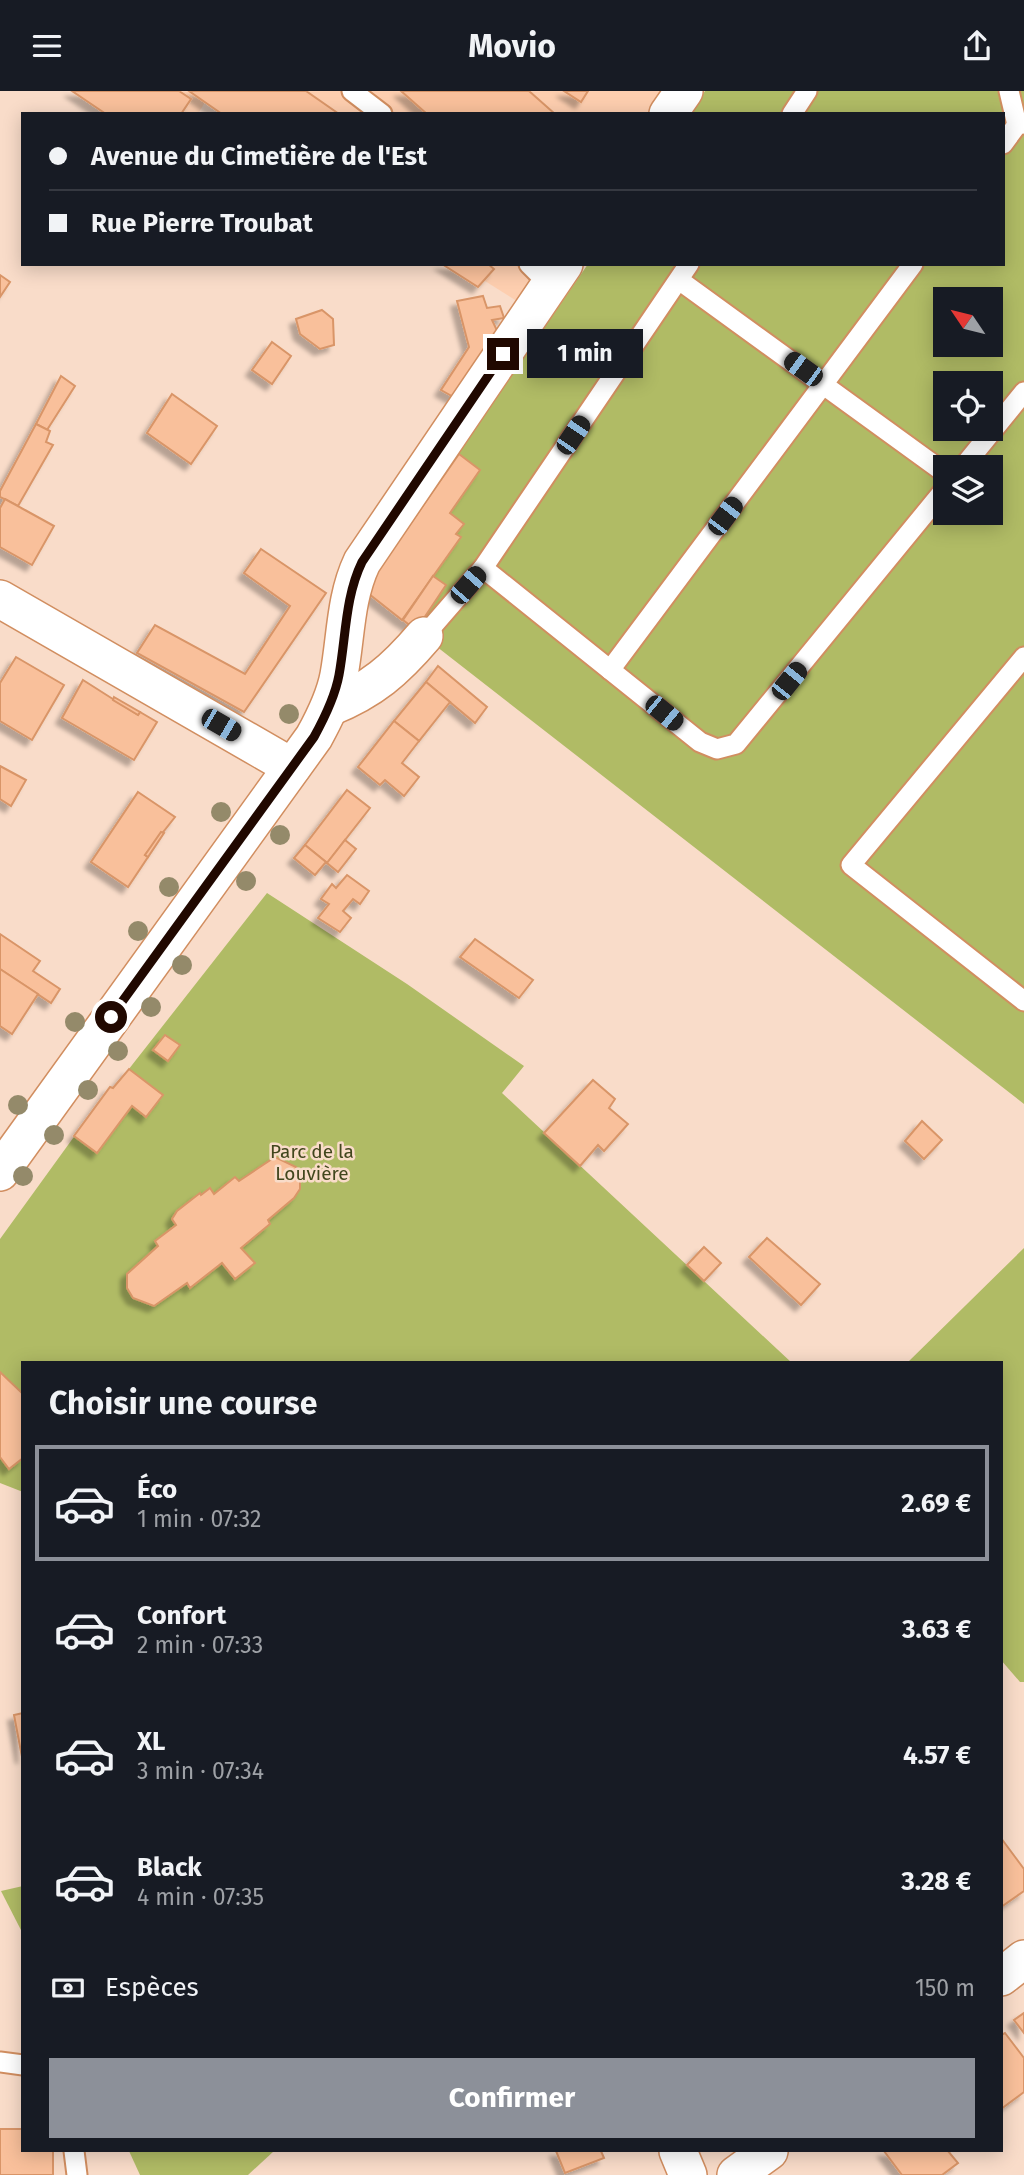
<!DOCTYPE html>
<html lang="fr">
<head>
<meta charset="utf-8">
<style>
  body { margin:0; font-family:"Fira Sans",sans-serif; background:#242831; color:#f1f3f6; height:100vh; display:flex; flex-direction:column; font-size:26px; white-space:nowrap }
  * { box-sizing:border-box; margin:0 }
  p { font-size:23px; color:#9ea1a6 }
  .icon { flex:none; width:38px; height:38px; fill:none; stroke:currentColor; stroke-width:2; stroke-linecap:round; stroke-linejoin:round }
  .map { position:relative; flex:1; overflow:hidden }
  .drawer { position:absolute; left:21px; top:1270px; width:982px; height:791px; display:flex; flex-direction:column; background:#171b24; border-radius:0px; box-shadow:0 4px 18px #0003 }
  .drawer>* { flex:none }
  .banner { position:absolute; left:21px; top:21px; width:984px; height:154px; border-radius:0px; box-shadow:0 4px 18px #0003; display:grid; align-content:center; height:154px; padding:0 28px; background:#171b24 }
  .needle { width:46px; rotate:305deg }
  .controls { position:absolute; left:933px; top:196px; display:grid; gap:14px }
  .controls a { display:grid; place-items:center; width:70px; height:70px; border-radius:0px; background:#171b24; box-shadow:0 4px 18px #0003; font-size:35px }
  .end { position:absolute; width:32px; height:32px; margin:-16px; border:9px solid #200800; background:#fff; box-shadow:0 0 0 4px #fff }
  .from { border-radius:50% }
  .bubble { position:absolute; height:49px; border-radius:0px; background:#171b24; box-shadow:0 4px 18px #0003; font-size:23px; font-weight:700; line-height:49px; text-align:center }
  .car { position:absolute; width:21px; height:42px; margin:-21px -10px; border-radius:9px; box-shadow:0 0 5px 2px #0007; background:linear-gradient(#222 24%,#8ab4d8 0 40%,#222 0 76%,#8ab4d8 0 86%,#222 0) }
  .banner b { display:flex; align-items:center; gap:24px; height:66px; font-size:26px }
  .banner b+b { border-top:2px solid #363941 }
  .banner i { width:18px; height:18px; background:#f1f3f6 }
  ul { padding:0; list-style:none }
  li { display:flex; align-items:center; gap:21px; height:116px; margin:0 14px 10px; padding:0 14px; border:4px solid transparent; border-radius:0px }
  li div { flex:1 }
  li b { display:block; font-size:26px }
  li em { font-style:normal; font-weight:700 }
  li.selected { border-color:#8c9099 }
  li>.icon { width:63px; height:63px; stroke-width:1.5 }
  h2 { padding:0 28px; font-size:32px; line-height:84px }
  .pay { display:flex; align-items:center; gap:18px; height:77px; padding:0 28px; font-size:26px }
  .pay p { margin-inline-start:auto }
  .button { display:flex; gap:14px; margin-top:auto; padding:14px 28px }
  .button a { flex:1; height:80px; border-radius:0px; background:#8c9099; color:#fff; font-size:28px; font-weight:700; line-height:80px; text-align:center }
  header { display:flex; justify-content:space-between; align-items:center; height:91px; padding:0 28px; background:#171b24; font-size:32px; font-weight:700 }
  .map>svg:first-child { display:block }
  .built { fill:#fdceaf }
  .green { fill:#b0bb65; fill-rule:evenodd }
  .building { fill:#f9c09b; stroke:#d99567; stroke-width:2; filter:url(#shadow) }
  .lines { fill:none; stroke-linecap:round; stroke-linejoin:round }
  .lane-casing { stroke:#d18e60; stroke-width:23 }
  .street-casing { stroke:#d18e60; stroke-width:40 }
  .lane { stroke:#fff; stroke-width:19 }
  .street { stroke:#fff; stroke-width:37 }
  .tree { fill:#948a6a }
  .route { stroke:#200800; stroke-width:9 }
  .labels { text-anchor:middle; stroke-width:5; stroke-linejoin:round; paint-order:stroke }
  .park-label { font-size:19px; fill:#41461d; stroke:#f9dcc9 }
</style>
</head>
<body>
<header><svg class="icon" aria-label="menu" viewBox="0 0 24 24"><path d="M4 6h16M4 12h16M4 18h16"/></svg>Movio<svg class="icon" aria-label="share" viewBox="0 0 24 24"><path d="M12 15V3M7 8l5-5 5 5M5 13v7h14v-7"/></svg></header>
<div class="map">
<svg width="1024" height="2084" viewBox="0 0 1024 2084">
  <defs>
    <filter id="shadow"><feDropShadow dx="-6" dy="6" stdDeviation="2" flood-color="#0004"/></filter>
  </defs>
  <rect width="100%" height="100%" fill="#f9dcc9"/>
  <g class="built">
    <path d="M83,0H666L651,23H222L205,11L198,23H116Z"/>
    <path d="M458,173H547L520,212Z"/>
  </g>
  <g class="green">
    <path d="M705,0H1024V1013L364,499L588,173H1003V23H690ZM945,208H990V254H945ZM945,292H990V338H945ZM945,376H990V422H945Z"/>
    <path d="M267,802L407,893L524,975L502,1002L792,1272H23V1401L0,1392V1148L110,996L114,997Z"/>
    <path d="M1024,1157V1591H1020L1001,1569V1272H907Z"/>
    <path d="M23,1795V1843L1,1800Z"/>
    <path d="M129,2060H274L248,2084H140Z"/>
  </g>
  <g class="building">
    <path d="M72,0H179L191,8L181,23H106Z"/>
    <path d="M189,0H306L339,23H222Z"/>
    <path d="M401,0H529L555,23H427Z"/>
    <path d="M564,0H588L581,11Z"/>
    <path d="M442,173H488L494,178L478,196Z"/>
    <path d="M0,184L10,191L0,206Z"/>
    <path d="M483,205L487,217L500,215L504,227L492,229L500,246L457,308L441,299L469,256L457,210Z"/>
    <path d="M322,219L333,228L334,254L320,258L300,243L296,228Z"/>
    <path d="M272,251L291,265L272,293L252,279Z"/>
    <path d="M61,285L75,295L47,339L36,333Z"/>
    <path d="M172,303L217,335L191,373L147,342Z"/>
    <path d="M36,333L50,340L46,351L53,354L18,415L0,406V400Z"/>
    <path d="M459,363L480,379L450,422L464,433L456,443L461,446L402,529L364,499Z"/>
    <path d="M5,408L54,435L32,474L0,456V417Z"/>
    <path d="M261,458L326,502L244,621L137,562L155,534L245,583L290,515L244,482Z"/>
    <path d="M433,485L446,494L416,539L403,529Z"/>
    <path d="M16,566L64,594L32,649L0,630V592Z"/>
    <path d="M438,575L487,616L475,632L426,591Z"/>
    <path d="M83,589L138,624L140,621L157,631L134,669L62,627Z"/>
    <path d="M426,591L450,611L419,650L394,630Z"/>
    <path d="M114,606L140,621L138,624L113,609Z"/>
    <path d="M394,630L419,650L402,672L419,686L404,705L385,689L380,694L358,676Z"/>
    <path d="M0,675L26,689L11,715L0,708Z"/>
    <path d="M347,699L370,717L327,772L305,754Z"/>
    <path d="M138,701L175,726L145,764L148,766L128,796L91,771Z"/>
    <path d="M161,741L164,742L148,766L145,764Z"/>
    <path d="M345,749L356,758L338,781L327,772Z"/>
    <path d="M305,754L326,771L315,784L294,767Z"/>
    <path d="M347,784L369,800L360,813L353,808L343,820L351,827L340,841L318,827L329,813L321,808L332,793L336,797Z"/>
    <path d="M0,843L40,870L33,880L60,898L51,912L0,878Z"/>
    <path d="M475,848L533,889L519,907L460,866Z"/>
    <path d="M0,878L38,903L12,943L0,935Z"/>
    <path d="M165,944L180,954L168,970L153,959Z"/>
    <path d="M129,978L163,1004L146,1026L132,1015L97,1062L74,1045L110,996L113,997Z"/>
    <path d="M593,989L615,1008L609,1017L628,1033L604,1060L598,1054L580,1075L544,1042Z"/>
    <path d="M922,1030L942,1049L924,1068L905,1050Z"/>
    <path d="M275,1066L296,1076L300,1081V1098L294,1107L268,1129L270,1133L241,1157L255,1172L235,1188L222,1172L190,1197L187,1192L154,1215L133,1207L127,1197V1183L158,1155L155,1150L176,1134L172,1128L177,1120L200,1102L201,1104L210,1097L214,1103L235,1086L239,1090Z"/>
    <path d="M767,1147L820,1193L801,1214L749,1166Z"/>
    <path d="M704,1156L721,1172L704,1190L687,1174Z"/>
    <path d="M0,1281L23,1303V1367L9,1378L0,1366Z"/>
    <path d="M23,1622V1666H22L14,1624Z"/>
    <path d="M1001,1747L1024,1778V1800L1001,1816Z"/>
    <path d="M1024,1922V1942L1014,1929Z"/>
    <path d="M1005,1942L1024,1967V2001L1001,2018V1944Z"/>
    <path d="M0,2038H23V2060H53V2084H0Z"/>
    <path d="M556,2060H601L604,2067L565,2082Z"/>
    <path d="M884,2060H948L958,2072L942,2084H902Z"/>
  </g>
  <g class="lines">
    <g class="lane-casing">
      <g id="lane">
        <path d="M352,0L382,23"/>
        <path d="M1009,0L1017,34"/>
        <path d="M792,23L807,0"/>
        <path d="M1003,53L1017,34L1024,33"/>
        <path d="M529,173L550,194"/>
        <path d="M679,189L945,382"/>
        <path d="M963,376L1024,301"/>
        <path d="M483,477L700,651L717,658L736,653L945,398"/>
        <path d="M424,545L483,477L689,173"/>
        <path d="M1024,566L851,774L1024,910"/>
        <path d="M610,579L913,173"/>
        <path d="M0,1971L23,1974"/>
        <path d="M74,2060L77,2084"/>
      </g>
    </g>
    <g class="street-casing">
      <g id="street">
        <path d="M668,23L684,0"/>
        <path d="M0,508L292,676"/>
        <path d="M330,616C372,599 395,579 424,545"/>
        <path d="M0,1081L314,646C325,626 335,606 339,584C346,546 345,507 362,471L564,173"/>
        <path d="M1001,1886L1024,1868"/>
        <path d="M678,2060L688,2084"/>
        <path d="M736,2084L769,2060"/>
      </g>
    </g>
    <use href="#lane" class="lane"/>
    <use href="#street" class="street"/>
  </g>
  <g class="tree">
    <circle cx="289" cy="623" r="10"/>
    <circle cx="221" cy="721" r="10"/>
    <circle cx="280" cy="744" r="10"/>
    <circle cx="246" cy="790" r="10"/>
    <circle cx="169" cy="796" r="10"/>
    <circle cx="138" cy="840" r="10"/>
    <circle cx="182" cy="874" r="10"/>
    <circle cx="151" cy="916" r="10"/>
    <circle cx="75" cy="931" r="10"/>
    <circle cx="118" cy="960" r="10"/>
    <circle cx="88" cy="999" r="10"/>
    <circle cx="18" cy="1014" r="10"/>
    <circle cx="54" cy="1044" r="10"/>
    <circle cx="23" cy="1085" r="10"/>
  </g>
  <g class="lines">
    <path class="route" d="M111,926L314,646C325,626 335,606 339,584C346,546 345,506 362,471L503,263"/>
  </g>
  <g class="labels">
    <g class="park-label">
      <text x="312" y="1067">Parc de la<tspan x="312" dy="22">Louvière</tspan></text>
    </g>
  </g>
</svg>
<div class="controls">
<a><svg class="needle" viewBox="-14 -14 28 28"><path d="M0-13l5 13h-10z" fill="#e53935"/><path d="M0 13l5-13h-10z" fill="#9ea1a6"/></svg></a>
<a><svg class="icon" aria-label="locate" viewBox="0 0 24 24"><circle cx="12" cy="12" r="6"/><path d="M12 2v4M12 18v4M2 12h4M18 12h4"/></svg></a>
<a><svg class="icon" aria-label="layers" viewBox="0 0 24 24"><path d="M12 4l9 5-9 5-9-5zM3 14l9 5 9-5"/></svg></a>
</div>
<i class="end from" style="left:111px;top:926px"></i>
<i class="end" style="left:503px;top:263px"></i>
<div class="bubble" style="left:527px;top:238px;width:116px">1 min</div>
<i class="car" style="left:803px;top:278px;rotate:306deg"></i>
<i class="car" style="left:573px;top:344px;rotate:34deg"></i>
<i class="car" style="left:725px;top:425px;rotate:37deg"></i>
<i class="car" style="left:468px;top:494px;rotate:41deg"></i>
<i class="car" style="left:789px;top:590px;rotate:39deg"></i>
<i class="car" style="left:664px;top:622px;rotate:129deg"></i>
<i class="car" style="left:221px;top:634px;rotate:120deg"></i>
<div class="banner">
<b><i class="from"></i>Avenue du Cimetière de l'Est</b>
<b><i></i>Rue Pierre Troubat</b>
</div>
<section class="drawer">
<h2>Choisir une course</h2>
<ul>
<li class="selected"><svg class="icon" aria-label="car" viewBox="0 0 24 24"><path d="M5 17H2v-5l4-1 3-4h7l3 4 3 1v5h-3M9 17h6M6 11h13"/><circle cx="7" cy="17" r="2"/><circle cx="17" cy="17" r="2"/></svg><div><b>Éco</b><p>1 min · 07:32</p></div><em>2.69 €</em></li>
<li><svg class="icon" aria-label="car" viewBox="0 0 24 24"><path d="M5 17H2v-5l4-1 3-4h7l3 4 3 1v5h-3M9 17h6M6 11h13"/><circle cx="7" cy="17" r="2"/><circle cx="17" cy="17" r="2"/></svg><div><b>Confort</b><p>2 min · 07:33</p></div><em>3.63 €</em></li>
<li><svg class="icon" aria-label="car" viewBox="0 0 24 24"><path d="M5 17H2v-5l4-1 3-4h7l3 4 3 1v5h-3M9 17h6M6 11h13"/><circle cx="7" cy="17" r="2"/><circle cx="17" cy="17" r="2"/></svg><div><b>XL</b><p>3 min · 07:34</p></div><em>4.57 €</em></li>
<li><svg class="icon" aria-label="car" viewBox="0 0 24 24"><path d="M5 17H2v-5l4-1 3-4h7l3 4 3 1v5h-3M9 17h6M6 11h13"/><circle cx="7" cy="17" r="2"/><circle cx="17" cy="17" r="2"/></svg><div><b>Black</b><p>4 min · 07:35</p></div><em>3.28 €</em></li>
</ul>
<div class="pay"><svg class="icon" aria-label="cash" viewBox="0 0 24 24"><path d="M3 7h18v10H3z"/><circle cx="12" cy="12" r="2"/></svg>Espèces<p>150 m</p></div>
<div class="button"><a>Confirmer</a></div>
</section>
</div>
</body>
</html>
